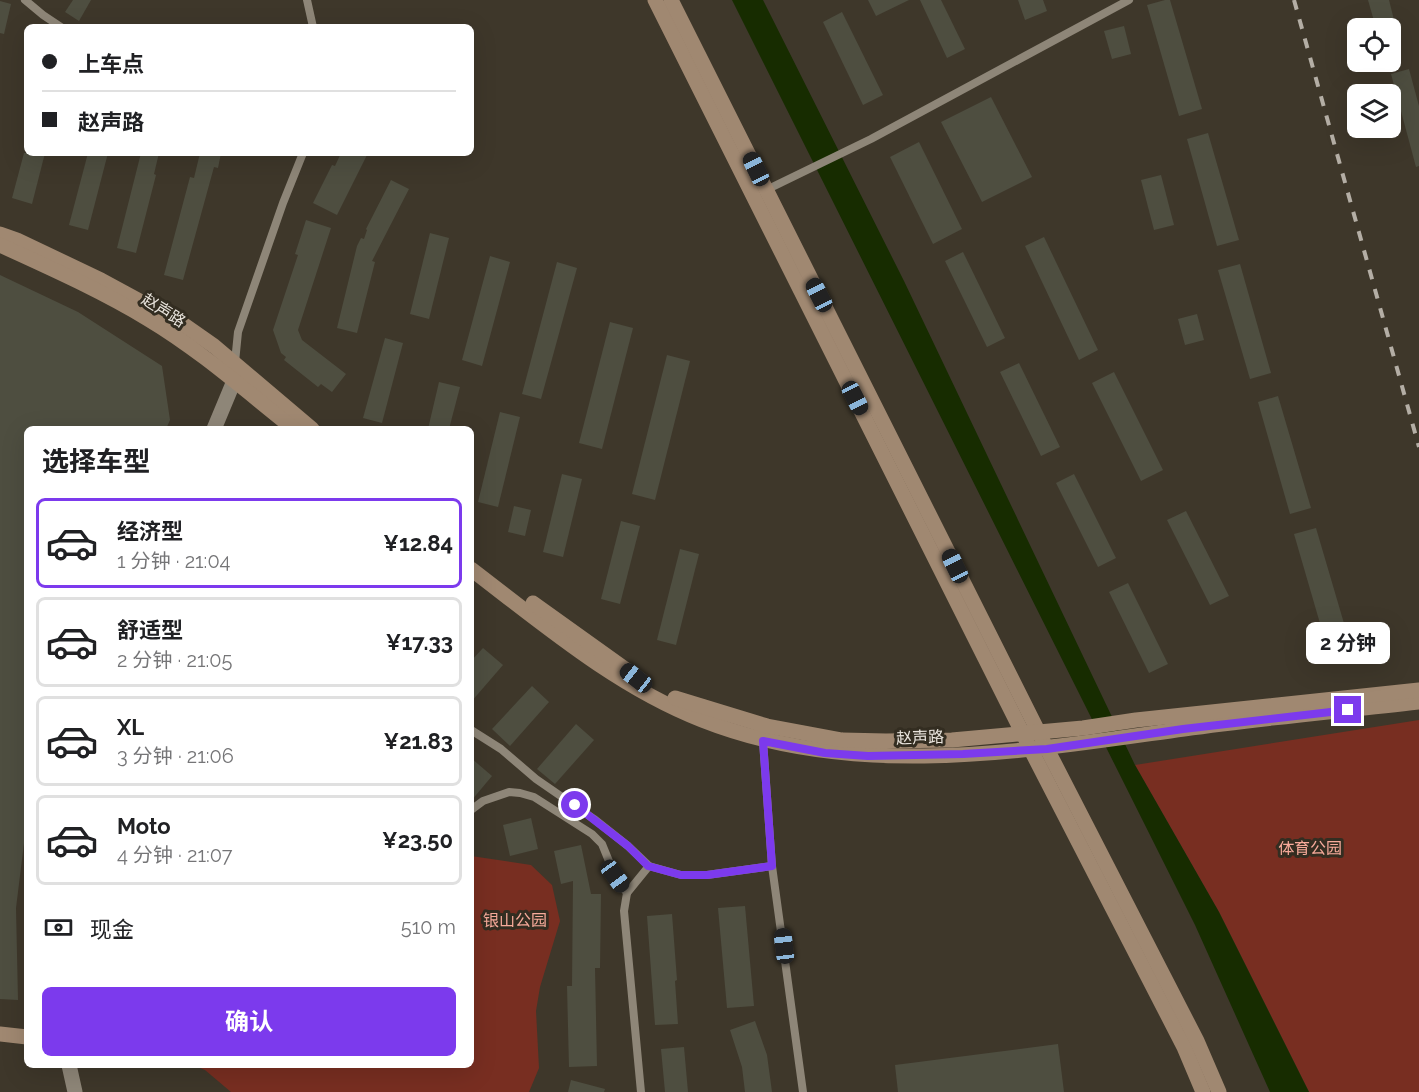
<!DOCTYPE html>
<html lang="zh">
<head>
<meta charset="utf-8">
<style>
  body { margin:0; font-family:Raleway,"Noto Sans SC",sans-serif; background:#f2f2f2; color:#202124; height:100vh; display:flex; flex-direction:column; font-size:22px; white-space:nowrap }
  * { box-sizing:border-box; margin:0 }
  p { font-size:20px; color:#757577 }
  .icon { flex:none; width:33px; height:33px; fill:none; stroke:currentColor; stroke-width:2; stroke-linecap:round; stroke-linejoin:round }
  .map { position:relative; flex:1; overflow:hidden }
  .drawer { position:absolute; left:24px; top:426px; width:450px; height:642px; display:flex; flex-direction:column; background:#fff; border-radius:9px; box-shadow:0 6px 24px #0002 }
  .drawer>* { flex:none }
  .banner { position:absolute; left:24px; top:24px; width:450px; height:132px; border-radius:9px; box-shadow:0 6px 24px #0002; display:grid; align-content:center; height:132px; padding:0 18px; background:#fff }
  .controls { position:absolute; left:1347px; top:18px; display:grid; gap:12px }
  .controls a { display:grid; place-items:center; width:54px; height:54px; border-radius:9px; background:#fff; box-shadow:0 6px 24px #0002; font-size:30px }
  .end { position:absolute; width:27px; height:27px; margin:-14px; border:8px solid #7c3aed; background:#fff; box-shadow:0 0 0 3px #fff }
  .from { border-radius:50% }
  .bubble { position:absolute; height:42px; border-radius:9px; background:#fff; box-shadow:0 6px 24px #0002; font-size:20px; font-weight:700; line-height:42px; text-align:center }
  .car { position:absolute; width:18px; height:36px; margin:-18px -9px; border-radius:8px; box-shadow:0 0 4px 2px #0007; background:linear-gradient(#222 24%,#8ab4d8 0 40%,#222 0 76%,#8ab4d8 0 86%,#222 0) }
  .banner b { display:flex; align-items:center; gap:21px; height:57px; font-size:22px }
  .banner b+b { border-top:2px solid #e0e0e0 }
  .banner i { width:15px; height:15px; background:#202124 }
  ul { padding:0; list-style:none }
  li { display:flex; align-items:center; gap:18px; height:90px; margin:0 12px 9px; padding:0 6px; border:3px solid #e0e0e0; border-radius:9px }
  li div { flex:1 }
  li b { display:block; font-size:22px }
  li em { font-style:normal; font-weight:700 }
  li.selected { border-color:#7c3aed }
  li>.icon { width:54px; height:54px; stroke-width:1.5 }
  h2 { padding:0 18px; font-size:27px; line-height:72px }
  .pay { display:flex; align-items:center; gap:15px; height:66px; padding:0 18px; font-size:22px }
  .pay p { margin-inline-start:auto }
  .cta { display:flex; gap:12px; margin-top:auto; padding:12px 18px }
  .cta a { flex:1; height:69px; border-radius:9px; background:#7c3aed; color:#fff; font-size:24px; font-weight:700; line-height:69px; text-align:center }
  .map>svg:first-child { display:block }
  .green { fill:#782e21 }
  .water { fill:#172c00 }
  .building { fill:#4e4e40 }
  .lines { fill:none; stroke-linecap:round; stroke-linejoin:round }
  .lane { stroke:#8e8678; stroke-width:8 }
  .street { stroke:#8e8678; stroke-width:15 }
  .secondary { stroke:#a08871; stroke-width:15 }
  .rail { stroke:#b4aea5; stroke-width:4; stroke-dasharray:10 10; stroke-linecap:butt }
  .route { stroke:#7c3aed; stroke-width:8 }
  .labels { text-anchor:middle; stroke-width:6; stroke-linejoin:round; paint-order:stroke }
  .street-label { font-size:16px; fill:#e9e4dd; stroke:#332d21 }
  .park-label { font-size:16px; fill:#f7aa9a; stroke:#332d21 }
</style>
</head>
<body>
<div class="map">
<svg width="1419" height="1092" viewBox="0 0 1419 1092">
  <rect width="100%" height="100%" fill="#3e372a"/>
  <g class="green">
    <path d="M1419,720V1092H1309L1219,912L1135,765Z"/>
    <path d="M471,856L531,865L552,885L560,921L540,987L536,1011L539,1068L529,1092H231L205,1070L193,1065H471Z"/>
  </g>
  <path class="water" d="M732,0H763L904,281L1135,765L1219,912L1309,1092H1270L1195,925Z"/>
  <g class="building">
    <path d="M73,0H91L79,21L65,12Z"/>
    <path d="M868,0H909L876,16Z"/>
    <path d="M920,0H941L965,49L947,58Z"/>
    <path d="M1018,0H1043L1047,11L1025,20Z"/>
    <path d="M1165,0H1170L1202,109L1179,116L1147,5Z"/>
    <path d="M1368,0H1389L1396,28H1376Z"/>
    <path d="M0,1L11,4L4,34L0,33Z"/>
    <path d="M842,12L883,95L863,105L823,22Z"/>
    <path d="M1124,26L1131,54L1112,59L1104,31Z"/>
    <path d="M1409,69L1419,106V166L1416,167L1391,74Z"/>
    <path d="M991,97L1032,177L982,202L941,122Z"/>
    <path d="M1208,133L1239,240L1217,246L1187,139Z"/>
    <path d="M919,142L962,229L933,244L890,157Z"/>
    <path d="M24,153H45L32,204L12,198Z"/>
    <path d="M88,153H108L88,230L69,225Z"/>
    <path d="M141,153H159L154,174L156,175L136,253L117,248Z"/>
    <path d="M200,153H221L218,168L214,167L183,280L164,275L190,177L194,178Z"/>
    <path d="M341,153H368L337,215L313,203L332,165L335,166Z"/>
    <path d="M1161,175L1174,225L1154,230L1141,180Z"/>
    <path d="M391,180L409,189L372,261L375,262L357,333L337,328L357,246L361,238L364,239L367,230L366,229Z"/>
    <path d="M306,220L331,228L298,330L302,340L346,374L332,392L321,384L318,387L284,360L286,357L281,353L273,330L298,255L295,254Z"/>
    <path d="M430,233L449,238L429,319L410,314Z"/>
    <path d="M1044,237L1098,350L1079,360L1025,246Z"/>
    <path d="M963,252L1005,338L987,347L945,261Z"/>
    <path d="M490,256L510,262L482,366L462,360Z"/>
    <path d="M557,262L577,268L541,399L522,394Z"/>
    <path d="M1240,264L1271,373L1250,379L1218,270Z"/>
    <path d="M0,275L78,312L162,366L170,420L166,429H27V819L16,908L18,1000L0,999Z"/>
    <path d="M1197,314L1204,340L1185,345L1178,319Z"/>
    <path d="M610,322L633,328L602,449L579,443Z"/>
    <path d="M385,338L403,343L382,423L363,418Z"/>
    <path d="M667,355L690,361L655,500L632,494Z"/>
    <path d="M1019,363L1060,447L1041,456L1000,372Z"/>
    <path d="M1114,372L1163,470L1141,481L1092,383Z"/>
    <path d="M439,382L460,387L449,429H428Z"/>
    <path d="M1278,396L1311,508L1290,514L1258,402Z"/>
    <path d="M500,412L520,417L498,507L478,502Z"/>
    <path d="M562,474L582,479L563,557L543,552Z"/>
    <path d="M1074,474L1116,558L1098,567L1056,483Z"/>
    <path d="M514,506L531,510L525,536L508,532Z"/>
    <path d="M1186,511L1229,596L1210,605L1167,520Z"/>
    <path d="M621,521L640,526L620,604L601,599Z"/>
    <path d="M1316,528L1348,637L1326,644L1294,534Z"/>
    <path d="M680,549L699,554L676,645L657,640Z"/>
    <path d="M1128,583L1168,664L1149,673L1109,592Z"/>
    <path d="M483,648L503,665L471,702V661Z"/>
    <path d="M532,686L549,702L510,746L492,729Z"/>
    <path d="M576,724L594,740L555,784L537,769Z"/>
    <path d="M471,758L492,776L471,801Z"/>
    <path d="M531,818L538,849L510,856L503,825Z"/>
    <path d="M581,845L591,894H601L600,968H595L597,1066L569,1067L567,986H572L573,881L561,884L554,851Z"/>
    <path d="M745,906L754,1006L727,1008L718,908Z"/>
    <path d="M672,914L677,980L675,981L678,1024L655,1025L647,916Z"/>
    <path d="M755,1021L767,1055L772,1092H745L742,1067L730,1030Z"/>
    <path d="M1058,1044L1064,1092H898L895,1065Z"/>
    <path d="M684,1047L688,1092H665L661,1049Z"/>
    <path d="M571,1080L605,1089L604,1092H568Z"/>
  </g>
  <g class="lines">
    <g class="lane">
      <path d="M25,0L43,15L61,27"/>
      <path d="M307,0L313,27"/>
      <path d="M766,190L871,139L1129,0"/>
      <path d="M235,362L238,332L283,203L303,153"/>
      <path d="M471,730L501,749L536,779L594,819L628,846L649,866L627,893L624,911L641,1092"/>
      <path d="M763,741L772,866L803,1092"/>
      <path d="M471,810L483,801L509,792L520,793L534,797L592,834L602,844L615,876L627,893"/>
      <path d="M649,866L681,875H707L772,866"/>
    </g>
    <g class="street">
      <path d="M214,429L234,381"/>
      <path d="M69,1065L75,1092"/>
    </g>
    <g class="secondary">
      <path d="M655,0L1031,750L1184,1047L1203,1092"/>
      <path d="M671,0L1047,749L1197,1041L1219,1092"/>
      <path d="M0,234L17,240L101,280L184,325L214,346L312,429"/>
      <path d="M0,245C50,268 100,290 148,319C200,350 246,391 294,429"/>
      <path d="M471,569C543,624 617,687 702,720C856,781 1025,751 1184,729C1262,718 1341,711 1419,702"/>
      <path d="M533,603L642,681"/>
      <path d="M675,698L767,726L842,740L886,741L952,740L1083,728L1136,720L1419,690"/>
      <path d="M0,1034L27,1037"/>
    </g>
    <path class="rail" d="M1294,0L1419,447"/>
  </g>
  <g class="lines">
    <path class="route" d="M575,805L628,846L648,866L681,875H707L772,866L763,741L825,753L868,756L963,754L1047,749L1183,729L1348,710"/>
  </g>
  <g class="labels">
    <g class="street-label">
      <text transform="translate(164 310) rotate(32)" y="6">赵声路</text>
      <text transform="translate(920 737) rotate(-2)" y="6">赵声路</text>
    </g>
    <g class="park-label">
      <text x="1310" y="854">体育公园</text>
      <text x="515" y="926">银山公园</text>
    </g>
  </g>
</svg>
<div class="controls">
<a><svg class="icon" aria-label="locate" viewBox="0 0 24 24"><circle cx="12" cy="12" r="6"/><path d="M12 2v4M12 18v4M2 12h4M18 12h4"/></svg></a>
<a><svg class="icon" aria-label="layers" viewBox="0 0 24 24"><path d="M12 4l9 5-9 5-9-5zM3 14l9 5 9-5"/></svg></a>
</div>
<i class="end from" style="left:575px;top:805px"></i>
<i class="end" style="left:1348px;top:710px"></i>
<div class="bubble" style="left:1306px;top:622px;width:84px">2 分钟</div>
<i class="car" style="left:756px;top:169px;rotate:334deg"></i>
<i class="car" style="left:819px;top:295px;rotate:333deg"></i>
<i class="car" style="left:855px;top:398px;rotate:153deg"></i>
<i class="car" style="left:955px;top:566px;rotate:334deg"></i>
<i class="car" style="left:636px;top:678px;rotate:308deg"></i>
<i class="car" style="left:615px;top:876px;rotate:144deg"></i>
<i class="car" style="left:784px;top:946px;rotate:353deg"></i>
<div class="banner">
<b><i class="from"></i>上车点</b>
<b><i></i>赵声路</b>
</div>
<section class="drawer">
<h2>选择车型</h2>
<ul>
<li class="selected"><svg class="icon" aria-label="car" viewBox="0 0 24 24"><path d="M5 17H2v-5l4-1 3-4h7l3 4 3 1v5h-3M9 17h6M6 11h13"/><circle cx="7" cy="17" r="2"/><circle cx="17" cy="17" r="2"/></svg><div><b>经济型</b><p>1 分钟 · 21:04</p></div><em>¥12.84</em></li>
<li><svg class="icon" aria-label="car" viewBox="0 0 24 24"><path d="M5 17H2v-5l4-1 3-4h7l3 4 3 1v5h-3M9 17h6M6 11h13"/><circle cx="7" cy="17" r="2"/><circle cx="17" cy="17" r="2"/></svg><div><b>舒适型</b><p>2 分钟 · 21:05</p></div><em>¥17.33</em></li>
<li><svg class="icon" aria-label="car" viewBox="0 0 24 24"><path d="M5 17H2v-5l4-1 3-4h7l3 4 3 1v5h-3M9 17h6M6 11h13"/><circle cx="7" cy="17" r="2"/><circle cx="17" cy="17" r="2"/></svg><div><b>XL</b><p>3 分钟 · 21:06</p></div><em>¥21.83</em></li>
<li><svg class="icon" aria-label="car" viewBox="0 0 24 24"><path d="M5 17H2v-5l4-1 3-4h7l3 4 3 1v5h-3M9 17h6M6 11h13"/><circle cx="7" cy="17" r="2"/><circle cx="17" cy="17" r="2"/></svg><div><b>Moto</b><p>4 分钟 · 21:07</p></div><em>¥23.50</em></li>
</ul>
<div class="pay"><svg class="icon" aria-label="cash" viewBox="0 0 24 24"><path d="M3 7h18v10H3z"/><circle cx="12" cy="12" r="2"/></svg>现金<p>510 m</p></div>
<div class="cta"><a>确认</a></div>
</section>
</div>
</body>
</html>
